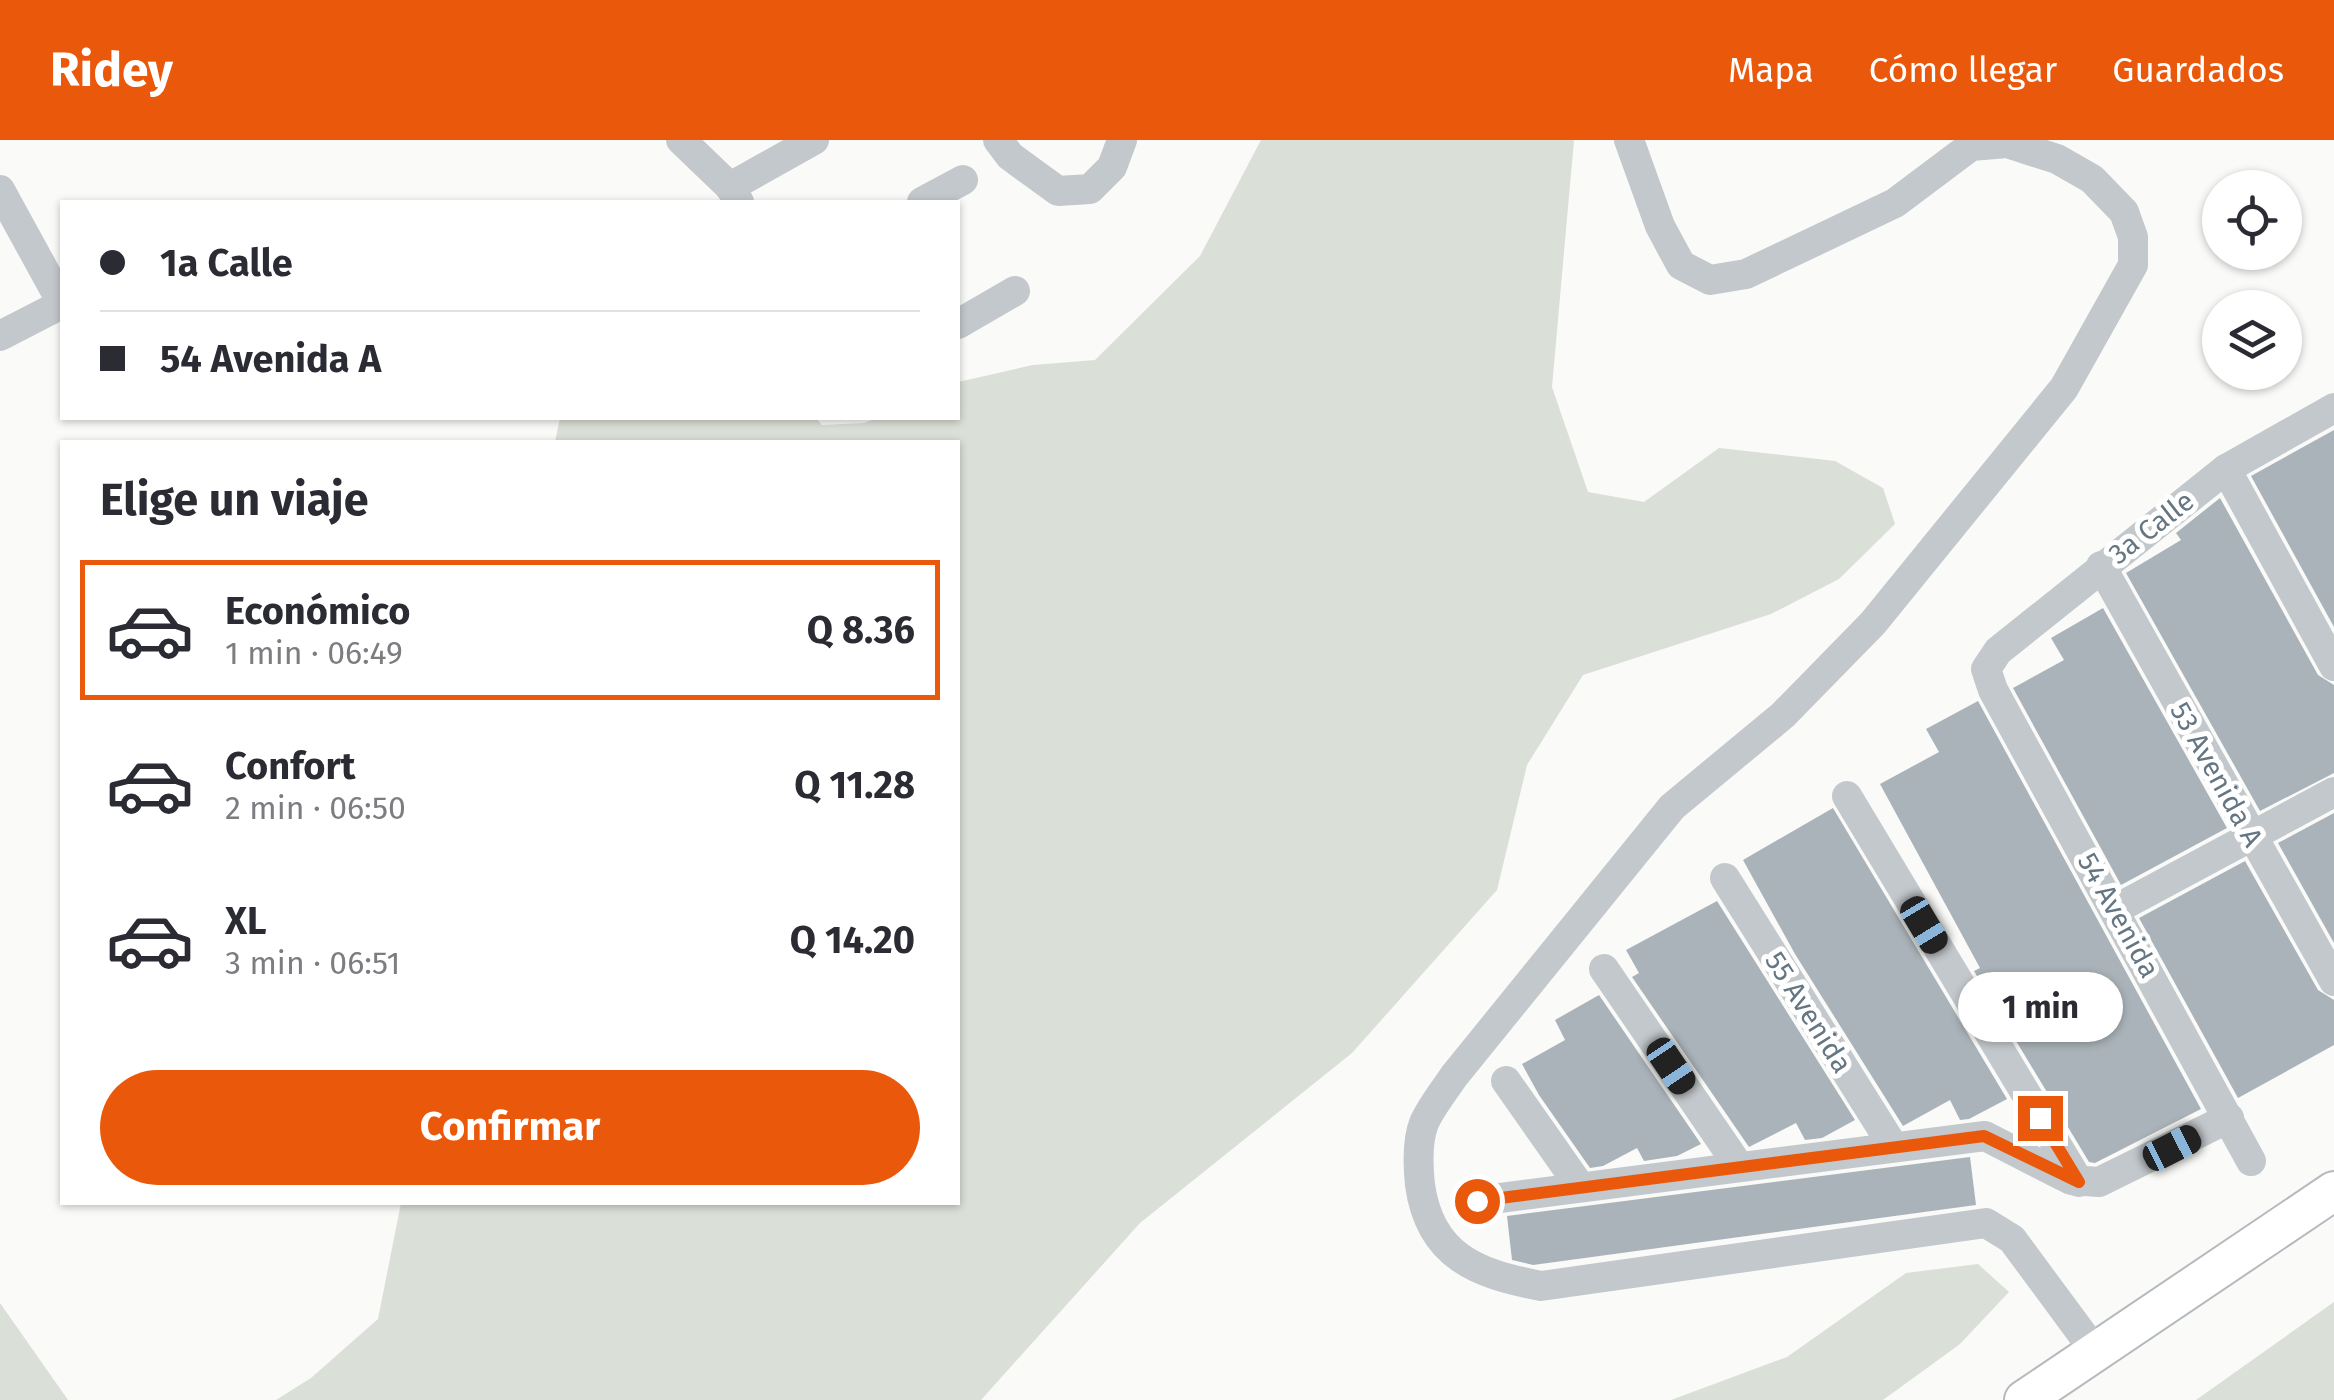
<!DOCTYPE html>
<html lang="es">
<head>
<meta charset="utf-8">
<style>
  body { margin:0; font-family:"Fira Sans",sans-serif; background:#f7f7f7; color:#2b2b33; height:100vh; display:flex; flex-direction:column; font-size:38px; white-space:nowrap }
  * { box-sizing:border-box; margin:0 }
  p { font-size:32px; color:#7c7c81 }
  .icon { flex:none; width:55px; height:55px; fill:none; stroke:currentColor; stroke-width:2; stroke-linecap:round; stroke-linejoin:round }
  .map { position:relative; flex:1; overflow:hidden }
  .drawer { position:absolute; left:60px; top:300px; width:900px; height:765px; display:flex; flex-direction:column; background:#fff; border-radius:0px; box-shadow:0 2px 8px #0004 }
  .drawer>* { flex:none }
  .hud { position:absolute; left:60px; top:60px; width:900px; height:220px; border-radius:0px; box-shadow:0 2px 8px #0004; display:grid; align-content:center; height:220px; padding:0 40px; background:#fff }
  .buttons { position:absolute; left:2202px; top:30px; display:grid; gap:20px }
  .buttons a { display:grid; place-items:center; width:100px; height:100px; border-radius:50%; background:#fff; box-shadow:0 2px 8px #0004; font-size:50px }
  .end { position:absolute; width:45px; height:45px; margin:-22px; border:12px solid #ea580c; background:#fff; box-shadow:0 0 0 5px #fff }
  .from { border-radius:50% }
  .bubble { position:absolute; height:70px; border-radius:35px; background:#fff; box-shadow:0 2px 8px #0004; font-size:32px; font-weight:700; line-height:70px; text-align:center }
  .car { position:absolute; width:30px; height:60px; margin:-30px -15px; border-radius:12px; box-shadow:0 0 8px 2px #0007; background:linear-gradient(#222 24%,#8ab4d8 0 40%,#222 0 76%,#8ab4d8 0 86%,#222 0) }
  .hud b { display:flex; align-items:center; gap:35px; height:95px; font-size:38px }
  .hud b+b { border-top:2px solid #e1e1e2 }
  .hud i { width:25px; height:25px; background:#2b2b33 }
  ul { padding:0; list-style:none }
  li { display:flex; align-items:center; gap:30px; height:140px; margin:0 20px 15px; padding:0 20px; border:5px solid transparent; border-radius:0px }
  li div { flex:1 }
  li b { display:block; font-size:38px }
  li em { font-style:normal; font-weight:700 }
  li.current { border-color:#ea580c }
  li>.icon { width:90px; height:90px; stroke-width:1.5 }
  h2 { padding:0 40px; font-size:45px; line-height:120px }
  .cta { display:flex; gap:20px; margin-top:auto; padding:20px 40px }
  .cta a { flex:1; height:115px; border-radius:60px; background:#ea580c; color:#fff; font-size:40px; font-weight:700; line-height:115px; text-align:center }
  header { display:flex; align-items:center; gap:60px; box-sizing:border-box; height:140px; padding:0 50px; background:#ea580c; color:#fff }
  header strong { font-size:48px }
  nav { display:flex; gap:55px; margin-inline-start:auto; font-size:35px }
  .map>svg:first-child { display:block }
  .green { fill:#dadfd7 }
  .building { fill:#aab3b9 }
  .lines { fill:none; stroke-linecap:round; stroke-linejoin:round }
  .major-casing { stroke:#b5babe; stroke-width:42 }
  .minor { stroke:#c3c8cc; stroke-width:30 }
  .major { stroke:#fff; stroke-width:38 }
  .route { stroke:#ea580c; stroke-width:12 }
  .labels { text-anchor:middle; stroke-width:10; stroke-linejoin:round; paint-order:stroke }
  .street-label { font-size:28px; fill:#657683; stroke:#fff }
</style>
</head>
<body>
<header>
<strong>Ridey</strong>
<nav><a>Mapa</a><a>Cómo llegar</a><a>Guardados</a></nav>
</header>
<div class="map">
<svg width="2334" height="1260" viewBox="0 0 2334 1260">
  <rect width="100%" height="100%" fill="#fafaf8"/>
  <g class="green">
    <path d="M1261,0H1574L1552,247L1588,352L1644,362L1719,308L1835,321L1883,348L1895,384L1839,439L1771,474L1583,535L1527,625L1497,750L1352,913L1140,1083L981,1260H276L311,1238L378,1179L401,1063L958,1062V302H555L560,278H816L822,285L864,283L877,278H958V242L1033,225L1095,220L1200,116Z"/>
    <path d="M1978,1124L2009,1152L1960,1204L1883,1260H1671L1787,1217L1906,1133Z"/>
    <path d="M2334,1162V1260H2196Z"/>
    <path d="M0,1163L68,1260H0Z"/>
  </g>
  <g class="building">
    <path d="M2334,290V487L2251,336Z"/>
    <path d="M2220,358L2318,535L2334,545V633L2260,671L2126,433L2181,400L2176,393Z"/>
    <path d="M2103,468L2227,688L2121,745L2013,548L2064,520L2051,498Z"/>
    <path d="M1978,561L2201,969L2095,1023L2089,1022L1974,831L1980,828L1880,644L1939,612L1926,589Z"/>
    <path d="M1833,668L2007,959L1969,979L1960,980L1950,960L1903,986L1795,814L1743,720Z"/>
    <path d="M2334,673V803L2278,703Z"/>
    <path d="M2245,721L2318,850L2334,860V905L2238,958L2139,778Z"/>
    <path d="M1717,761L1855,980L1822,998L1805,1000L1796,983L1749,1007L1632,837L1639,833L1626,810Z"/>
    <path d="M1599,855L1701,1004L1677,1016L1644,1021L1637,1008L1603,1026L1590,1028L1539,955L1522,924L1565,900L1555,880Z"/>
    <path d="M1970,1017L1976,1065L1533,1125L1512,1120L1507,1076Z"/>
  </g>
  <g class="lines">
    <g class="major-casing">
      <path id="major" d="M2024,1260L2334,1051"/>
    </g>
    <g class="minor">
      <path d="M681,0L730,47L739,62"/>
      <path d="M998,0L1010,16L1058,51L1090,49L1112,27L1122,0"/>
      <path d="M1629,0L1660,86L1681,125L1710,140L1746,134L1895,63L1971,6L2007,3L2057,19L2092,39L2124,72L2133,97V125L2064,248L1873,483L1783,575L1672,667L1454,936C1444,951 1431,967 1424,983C1417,1001 1418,1026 1420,1045C1430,1117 1478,1134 1541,1146L1986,1083L2012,1099L2094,1210"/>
      <path d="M730,47L814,0"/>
      <path d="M0,50L62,163"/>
      <path d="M922,62L963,40"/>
      <path d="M958,184L1015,151"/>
      <path d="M0,196L62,164"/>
      <path d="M2226,329L2334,526"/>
      <path d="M2101,426L2334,841"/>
      <path d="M1847,656L2079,1042"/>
      <path d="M1725,738L1893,1006"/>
      <path d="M2116,769L2334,652"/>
      <path d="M1604,829L1738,1025"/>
      <path d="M1506,941L1579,1045"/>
      <path d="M2251,1021L1993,550L1986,529L1998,511L2226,329L2334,268"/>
      <path d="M1477,1061L1985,996L2071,1040L2099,1042L2229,978"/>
    </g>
    <use href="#major" class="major"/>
  </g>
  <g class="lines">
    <path class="route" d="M1477,1061L1984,996L2079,1042L2040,978"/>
  </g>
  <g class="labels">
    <g class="street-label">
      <text transform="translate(2151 387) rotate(-38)" y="10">3a Calle</text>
      <text transform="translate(2217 634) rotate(61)" y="10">53 Avenida A</text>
      <text transform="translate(2119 775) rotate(61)" y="10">54 Avenida</text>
      <text transform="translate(1809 872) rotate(58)" y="10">55 Avenida</text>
    </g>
  </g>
</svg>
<div class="buttons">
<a><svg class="icon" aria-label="locate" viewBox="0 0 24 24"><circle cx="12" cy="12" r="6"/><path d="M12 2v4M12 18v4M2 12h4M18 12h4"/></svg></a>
<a><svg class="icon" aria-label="layers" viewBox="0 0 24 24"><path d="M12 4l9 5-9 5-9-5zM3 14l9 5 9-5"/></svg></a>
</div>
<i class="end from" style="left:1477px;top:1061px"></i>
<i class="end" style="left:2040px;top:978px"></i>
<div class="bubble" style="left:1958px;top:832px;width:165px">1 min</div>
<i class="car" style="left:1924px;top:785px;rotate:149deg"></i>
<i class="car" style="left:1671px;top:926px;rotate:146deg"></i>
<i class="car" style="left:2172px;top:1008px;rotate:63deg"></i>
<div class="hud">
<b><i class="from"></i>1a Calle</b>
<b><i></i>54 Avenida A</b>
</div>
<section class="drawer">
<h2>Elige un viaje</h2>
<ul>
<li class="current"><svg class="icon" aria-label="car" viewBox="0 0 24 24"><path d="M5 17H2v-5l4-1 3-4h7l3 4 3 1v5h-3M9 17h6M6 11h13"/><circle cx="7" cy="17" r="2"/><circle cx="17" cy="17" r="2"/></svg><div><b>Económico</b><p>1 min · 06:49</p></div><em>Q 8.36</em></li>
<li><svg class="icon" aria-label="car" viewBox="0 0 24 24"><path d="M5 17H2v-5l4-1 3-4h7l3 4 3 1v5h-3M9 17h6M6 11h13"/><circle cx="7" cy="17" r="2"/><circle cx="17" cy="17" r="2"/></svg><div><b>Confort</b><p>2 min · 06:50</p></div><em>Q 11.28</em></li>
<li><svg class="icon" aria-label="car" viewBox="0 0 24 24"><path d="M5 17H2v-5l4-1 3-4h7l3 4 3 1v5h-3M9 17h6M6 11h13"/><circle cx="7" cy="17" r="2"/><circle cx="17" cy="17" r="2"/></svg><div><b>XL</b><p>3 min · 06:51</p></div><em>Q 14.20</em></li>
</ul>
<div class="cta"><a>Confirmar</a></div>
</section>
</div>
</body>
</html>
